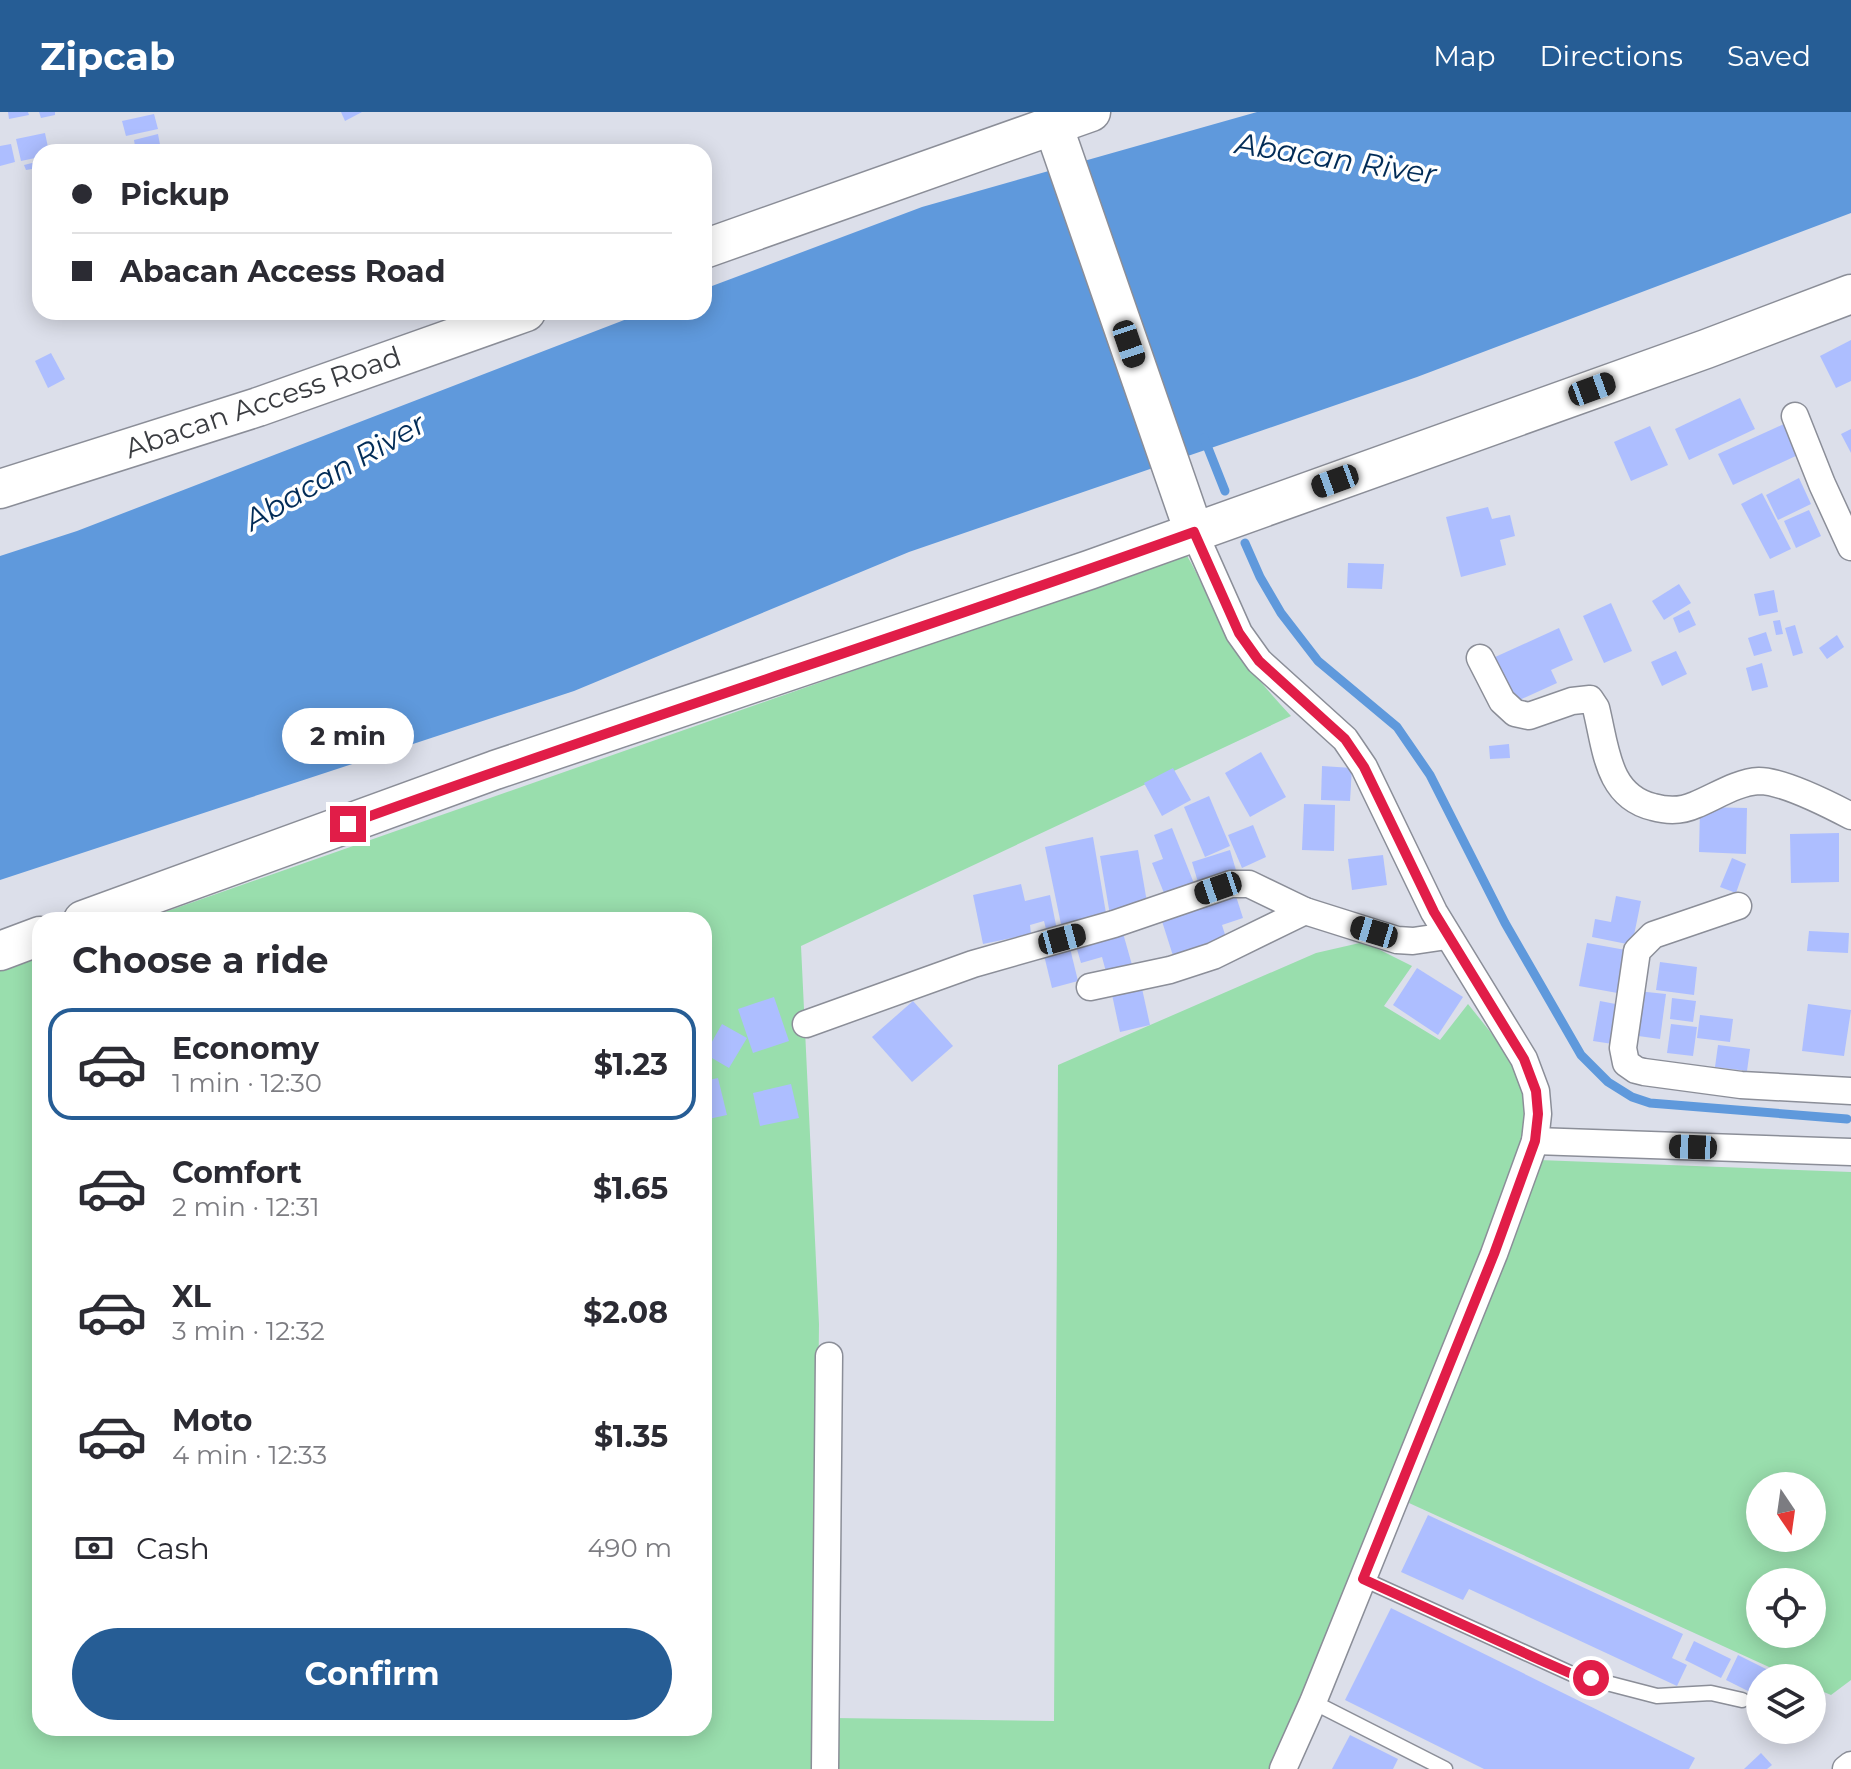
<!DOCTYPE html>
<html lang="en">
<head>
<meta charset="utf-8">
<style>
  body { margin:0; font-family:Montserrat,sans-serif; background:#f7f7f7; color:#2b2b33; height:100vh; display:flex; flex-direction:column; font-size:30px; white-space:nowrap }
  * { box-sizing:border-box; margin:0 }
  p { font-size:26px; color:#7c7c81 }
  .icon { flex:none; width:44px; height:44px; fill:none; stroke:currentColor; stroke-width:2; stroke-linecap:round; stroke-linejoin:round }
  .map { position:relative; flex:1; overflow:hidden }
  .drawer { position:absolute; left:32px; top:800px; width:680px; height:824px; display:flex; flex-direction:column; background:#fff; border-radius:24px; box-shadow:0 4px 20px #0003 }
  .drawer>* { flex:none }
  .banner { position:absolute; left:32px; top:32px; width:680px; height:176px; border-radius:24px; box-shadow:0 4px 20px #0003; display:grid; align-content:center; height:176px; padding:0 40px; background:#fff }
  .needle { width:52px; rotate:167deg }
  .tools { position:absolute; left:1746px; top:1360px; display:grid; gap:16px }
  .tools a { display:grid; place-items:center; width:80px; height:80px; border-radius:50%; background:#fff; box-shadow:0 4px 20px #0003; font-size:40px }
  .end { position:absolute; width:36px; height:36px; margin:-18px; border:10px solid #e11d48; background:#fff; box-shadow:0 0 0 4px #fff }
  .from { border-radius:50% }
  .bubble { position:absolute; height:56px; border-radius:28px; background:#fff; box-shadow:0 4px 20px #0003; font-size:26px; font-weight:700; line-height:56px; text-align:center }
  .car { position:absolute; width:24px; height:48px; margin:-24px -12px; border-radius:10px; box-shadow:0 0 6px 2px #0007; background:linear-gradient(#222 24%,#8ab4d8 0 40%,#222 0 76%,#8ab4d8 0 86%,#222 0) }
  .banner b { display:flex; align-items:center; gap:28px; height:76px; font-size:30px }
  .banner b+b { border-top:2px solid #e1e1e2 }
  .banner i { width:20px; height:20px; background:#2b2b33 }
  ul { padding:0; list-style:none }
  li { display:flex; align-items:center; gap:24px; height:112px; margin:0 16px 12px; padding:0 24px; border:4px solid transparent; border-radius:24px }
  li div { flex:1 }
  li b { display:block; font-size:30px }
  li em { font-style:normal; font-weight:700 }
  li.selected { border-color:#265d95 }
  li>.icon { width:72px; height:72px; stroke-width:1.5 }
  h2 { padding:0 40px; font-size:36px; line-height:96px }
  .pay { display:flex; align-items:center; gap:20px; height:88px; padding:0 40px; font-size:30px }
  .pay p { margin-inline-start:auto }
  .button { display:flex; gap:16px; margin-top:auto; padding:16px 40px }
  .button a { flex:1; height:92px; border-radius:48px; background:#265d95; color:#fff; font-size:32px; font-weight:700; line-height:92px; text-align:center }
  header { display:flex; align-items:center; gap:48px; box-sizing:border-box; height:112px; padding:0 40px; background:#265d95; color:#fff }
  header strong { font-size:38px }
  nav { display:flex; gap:44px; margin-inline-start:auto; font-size:28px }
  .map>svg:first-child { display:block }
  .green { fill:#99dead; fill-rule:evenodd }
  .water { fill:#5f99dc }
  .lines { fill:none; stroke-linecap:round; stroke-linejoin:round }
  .stream { stroke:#5f99dc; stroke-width:9 }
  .building { fill:#adbeff }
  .lane-casing { stroke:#8b8e98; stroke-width:17 }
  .street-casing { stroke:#8b8e98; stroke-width:29 }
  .secondary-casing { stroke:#8b8e98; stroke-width:41 }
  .lane { stroke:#fff; stroke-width:14 }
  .street { stroke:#fff; stroke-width:26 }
  .secondary { stroke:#fff; stroke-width:38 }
  .route { stroke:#e11d48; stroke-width:10 }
  .labels { text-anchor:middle; stroke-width:7; stroke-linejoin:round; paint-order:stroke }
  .street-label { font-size:28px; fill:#3a3c40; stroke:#fff }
  .water-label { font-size:30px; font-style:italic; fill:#022c57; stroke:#fff }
</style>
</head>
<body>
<header>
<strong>Zipcab</strong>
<nav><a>Map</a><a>Directions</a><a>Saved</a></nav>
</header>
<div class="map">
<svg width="1851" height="1657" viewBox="0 0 1851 1657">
  <rect width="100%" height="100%" fill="#dcdfea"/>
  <g class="green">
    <path d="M1186,442C1201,467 1211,495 1225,520C1243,551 1267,578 1291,604L801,834L819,1212L814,1657H0V859L40,845V1616H704V808H142Z"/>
    <path d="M1364,830L1412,854L1384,894L1440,928L1468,892L1516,952L1526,974L1525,1031L1271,1657H835L834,1606L1054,1609L1058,953L1316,841Z"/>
    <path d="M1539,1048L1851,1060V1568L1831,1583L1812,1575V1566H1793L1409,1391ZM1760,1374H1812V1426H1760ZM1760,1470H1812V1522H1760Z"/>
  </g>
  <path class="water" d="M1257,0H1851V101L1417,265L909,440L574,579L0,768V444L77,419L645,200H704V177L922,95Z"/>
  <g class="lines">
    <g class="stream">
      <path d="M1204,326L1225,379"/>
      <path d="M1245,431L1260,465L1281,501L1318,549L1397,615L1430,663L1505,811L1581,943L1608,970L1632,985L1650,991L1847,1007"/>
    </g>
  </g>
  <g class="building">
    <path d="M8,0H28L29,3L9,7Z"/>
    <path d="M39,0H55V3L41,6Z"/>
    <path d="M341,0H362L345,9Z"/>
    <path d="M154,2L158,17L126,24L122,9Z"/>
    <path d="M45,21L49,40H40V45L21,49L16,27Z"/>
    <path d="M158,22L161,38L136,40L134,28Z"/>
    <path d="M11,32L15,50L0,54V34Z"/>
    <path d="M36,50L38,56L26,58L24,53Z"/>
    <path d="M1851,228V269L1836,276L1820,244Z"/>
    <path d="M51,241L65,267L48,276L35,249Z"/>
    <path d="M1740,286L1755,317L1689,348L1675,317Z"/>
    <path d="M1786,311L1800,342L1733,373L1718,342Z"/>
    <path d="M1650,314L1668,353L1631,369L1614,330Z"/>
    <path d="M1851,317V341L1841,322Z"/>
    <path d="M1799,366L1811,392L1778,408L1766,383Z"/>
    <path d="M1762,381L1791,437L1770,447L1741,392Z"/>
    <path d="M1488,395L1492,407L1510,403L1515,424L1500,428L1506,453L1461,465L1446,405Z"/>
    <path d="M1809,398L1821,424L1796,436L1784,409Z"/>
    <path d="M1348,451L1384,452L1382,477L1347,476Z"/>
    <path d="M1679,472L1691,491L1664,508L1652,489Z"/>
    <path d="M1774,478L1778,500L1759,504L1754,482Z"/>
    <path d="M1611,491L1632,539L1604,551L1583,504Z"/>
    <path d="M1689,498L1696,513L1679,521L1673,506Z"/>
    <path d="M1780,508L1783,522L1776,523L1773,509Z"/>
    <path d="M1795,513L1803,541L1793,544L1785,516Z"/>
    <path d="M1559,516L1573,548L1551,558L1557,571L1513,591L1493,546Z"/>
    <path d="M1766,520L1772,539L1754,544L1748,526Z"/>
    <path d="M1837,523L1844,535L1827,547L1819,536Z"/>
    <path d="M1676,539L1687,562L1662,574L1651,550Z"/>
    <path d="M1762,551L1768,575L1752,579L1746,556Z"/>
    <path d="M1509,632L1510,646L1490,647L1489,634Z"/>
    <path d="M1261,640L1286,685L1250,705L1225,661Z"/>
    <path d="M1322,654L1352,656L1350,689L1321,688Z"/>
    <path d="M1173,656L1191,688L1162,704L1144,671Z"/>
    <path d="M1209,684L1230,734L1205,745L1184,695Z"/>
    <path d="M1304,692L1335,693L1334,739L1302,738Z"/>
    <path d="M1700,695L1747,696L1746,742L1699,740Z"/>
    <path d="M1253,713L1266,745L1242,756L1228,723Z"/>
    <path d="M1172,716L1197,779L1168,791L1152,751L1163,747L1154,723Z"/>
    <path d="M1839,721V770L1791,771L1790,722Z"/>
    <path d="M1093,725L1107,807L1062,817L1045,735Z"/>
    <path d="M1138,738L1148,796L1110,803L1100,744Z"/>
    <path d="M1230,738L1238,765L1200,777L1192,750Z"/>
    <path d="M1383,743L1387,773L1352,778L1348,747Z"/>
    <path d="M1732,746L1746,752L1736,781L1720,775Z"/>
    <path d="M1021,772L1025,789L1050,783L1057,818L1047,821L1044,809L1030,813L1031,822L983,832L973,783Z"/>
    <path d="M1234,778L1243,806L1222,813L1228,832L1175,850L1160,803Z"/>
    <path d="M1616,784L1641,789L1632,833L1592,825L1595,807L1611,810Z"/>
    <path d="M1121,814L1134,860L1108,867L1102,845L1081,851L1074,827Z"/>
    <path d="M1809,819L1849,821L1848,841L1807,839Z"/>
    <path d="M1068,828L1078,869L1052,876L1042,835Z"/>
    <path d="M1587,831L1631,839L1623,882L1579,874Z"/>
    <path d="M1660,850L1697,855L1694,883L1656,878Z"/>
    <path d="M1417,856L1463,885L1438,923L1393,893Z"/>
    <path d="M1141,872L1150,913L1120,920L1111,878Z"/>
    <path d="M1637,879L1666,882L1660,927L1631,923Z"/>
    <path d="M774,885L789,929L753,941L738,897Z"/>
    <path d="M1672,886L1696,889L1693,910L1670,907Z"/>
    <path d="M913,889L953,934L912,970L872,925Z"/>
    <path d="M1600,889L1626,894L1619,933L1593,929Z"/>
    <path d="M1808,892L1851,898L1844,944L1802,939Z"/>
    <path d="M1700,903L1733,907L1730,930L1697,926Z"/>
    <path d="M722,912L747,926L729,956L705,942Z"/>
    <path d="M1671,912L1697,915L1693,944L1667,941Z"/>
    <path d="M1718,933L1750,937L1747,959L1715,955Z"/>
    <path d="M718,966L727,1003L704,1008V969Z"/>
    <path d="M791,972L799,1006L760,1014L753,981Z"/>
    <path d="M1428,1403L1683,1522L1672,1546L1687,1553L1677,1574L1469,1477L1463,1488L1401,1460Z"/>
    <path d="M1391,1496L1695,1646L1689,1657H1484L1345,1588Z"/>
    <path d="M1694,1529L1731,1547L1721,1566L1685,1548Z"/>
    <path d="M1738,1543L1774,1561L1771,1566H1760V1585L1726,1568Z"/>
    <path d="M1350,1623L1398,1647L1393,1657H1332Z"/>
    <path d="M1761,1641L1772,1653L1767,1657H1744Z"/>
  </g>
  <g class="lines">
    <g class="lane-casing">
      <g id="lane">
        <path d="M1363,1467L1572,1562L1657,1584L1711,1581L1742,1588"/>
        <path d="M1313,1590L1445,1657"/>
      </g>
    </g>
    <g class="street-casing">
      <g id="street">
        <path d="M1795,304L1822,372L1851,435"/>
        <path d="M1194,420L1239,521L1259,549L1345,627L1364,655L1434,800L1524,947L1536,979L1538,1002L1535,1029L1494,1142L1313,1590L1283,1657"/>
        <path d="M1480,546L1502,589L1515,601L1529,604L1572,589L1590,587L1596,596C1606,636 1607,684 1653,695C1667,699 1682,699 1695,693C1715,685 1737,670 1759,669C1782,669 1830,693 1851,704"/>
        <path d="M1738,794L1653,823L1637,839L1623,936L1626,951L1636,958L1644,960L1741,973L1851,979"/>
        <path d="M1090,875L1170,858L1213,844L1305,799"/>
        <path d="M806,912L973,852L1114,812L1231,772H1249L1305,799L1397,828L1413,829L1447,824"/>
        <path d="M1535,1029L1851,1040"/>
        <path d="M825,1657L829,1244"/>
        <path d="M1846,1657L1851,1653"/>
      </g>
    </g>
    <g class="secondary-casing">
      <g id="secondary">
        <path d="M1053,13L1194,420"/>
        <path d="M704,137L1091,0"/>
        <path d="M0,377L258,295L526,200"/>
        <path d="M83,808L495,658L1089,458L1706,237L1851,182"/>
        <path d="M0,839L40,824"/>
      </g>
    </g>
    <use href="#lane" class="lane"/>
    <use href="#street" class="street"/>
    <use href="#secondary" class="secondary"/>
  </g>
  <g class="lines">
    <path class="route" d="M348,712C629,610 913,521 1194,420L1239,521L1259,549L1345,627L1364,655L1434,800L1524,947L1536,979L1538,1002L1535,1029L1494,1142L1363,1467L1540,1548L1572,1562L1591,1566"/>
  </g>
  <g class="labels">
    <g class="street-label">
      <text transform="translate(263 290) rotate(-19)" y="10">Abacan Access Road</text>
    </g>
    <g class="water-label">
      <text transform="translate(1336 47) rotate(9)" y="10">Abacan River</text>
      <text transform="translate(335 360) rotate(-30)" y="10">Abacan River</text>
    </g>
  </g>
</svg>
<div class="tools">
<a><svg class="needle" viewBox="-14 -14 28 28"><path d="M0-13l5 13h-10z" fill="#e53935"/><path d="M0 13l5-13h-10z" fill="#7c7c81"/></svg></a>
<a><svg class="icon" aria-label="locate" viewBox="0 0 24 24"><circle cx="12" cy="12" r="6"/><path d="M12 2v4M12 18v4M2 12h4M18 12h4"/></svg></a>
<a><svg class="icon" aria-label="layers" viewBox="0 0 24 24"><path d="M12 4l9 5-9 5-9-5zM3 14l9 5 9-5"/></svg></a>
</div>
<i class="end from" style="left:1591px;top:1566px"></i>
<i class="end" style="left:348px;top:712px"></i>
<div class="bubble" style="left:282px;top:596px;width:132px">2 min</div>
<i class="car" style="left:1129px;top:232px;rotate:161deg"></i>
<i class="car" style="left:1592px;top:277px;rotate:70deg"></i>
<i class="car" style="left:1335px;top:369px;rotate:250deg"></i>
<i class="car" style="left:1218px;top:776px;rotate:251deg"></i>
<i class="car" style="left:1374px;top:820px;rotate:287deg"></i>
<i class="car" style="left:1062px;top:827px;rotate:75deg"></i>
<i class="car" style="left:1693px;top:1035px;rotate:272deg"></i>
<div class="banner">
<b><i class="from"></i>Pickup</b>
<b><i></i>Abacan Access Road</b>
</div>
<section class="drawer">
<h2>Choose a ride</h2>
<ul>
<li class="selected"><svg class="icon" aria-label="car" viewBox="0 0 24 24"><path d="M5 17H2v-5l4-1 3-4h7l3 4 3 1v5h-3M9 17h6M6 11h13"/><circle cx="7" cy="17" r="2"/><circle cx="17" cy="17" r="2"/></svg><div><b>Economy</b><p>1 min · 12:30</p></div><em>$1.23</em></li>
<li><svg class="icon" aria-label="car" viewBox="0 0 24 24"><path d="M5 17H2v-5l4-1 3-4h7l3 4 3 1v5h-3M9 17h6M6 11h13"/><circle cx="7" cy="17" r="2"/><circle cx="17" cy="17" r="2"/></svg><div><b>Comfort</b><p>2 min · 12:31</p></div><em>$1.65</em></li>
<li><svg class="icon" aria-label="car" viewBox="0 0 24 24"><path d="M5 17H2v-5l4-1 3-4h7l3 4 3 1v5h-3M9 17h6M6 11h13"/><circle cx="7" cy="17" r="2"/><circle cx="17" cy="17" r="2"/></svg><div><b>XL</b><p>3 min · 12:32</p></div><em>$2.08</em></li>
<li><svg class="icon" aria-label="car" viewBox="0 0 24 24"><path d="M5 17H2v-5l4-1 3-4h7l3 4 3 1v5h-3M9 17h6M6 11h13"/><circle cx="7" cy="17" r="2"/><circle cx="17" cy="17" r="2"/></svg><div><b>Moto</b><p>4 min · 12:33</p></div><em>$1.35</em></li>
</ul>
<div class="pay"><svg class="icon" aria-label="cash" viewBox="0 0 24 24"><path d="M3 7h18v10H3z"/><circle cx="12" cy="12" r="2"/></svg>Cash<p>490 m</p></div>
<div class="button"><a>Confirm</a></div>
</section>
</div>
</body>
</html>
